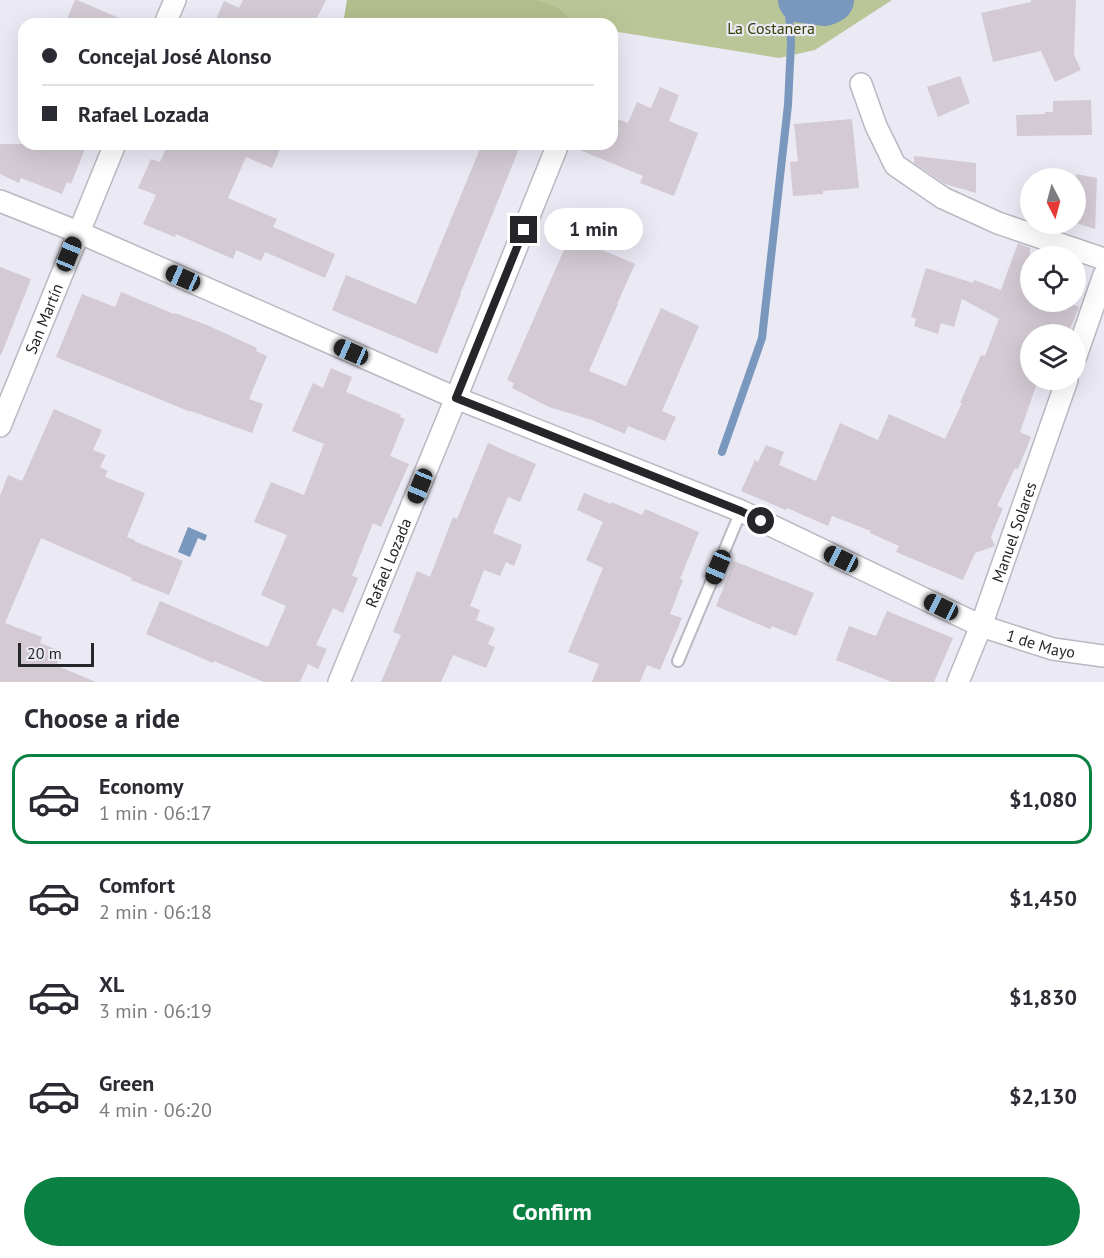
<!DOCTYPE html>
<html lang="en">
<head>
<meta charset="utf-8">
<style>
  body { margin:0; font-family:"PT Sans",sans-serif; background:#f7f7f7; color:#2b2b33; height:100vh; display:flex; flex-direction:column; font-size:22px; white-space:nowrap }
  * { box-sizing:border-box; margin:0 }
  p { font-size:20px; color:#7c7c81 }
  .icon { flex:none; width:33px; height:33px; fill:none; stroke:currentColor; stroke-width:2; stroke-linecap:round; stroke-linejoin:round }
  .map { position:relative; height:682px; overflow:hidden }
  .details { display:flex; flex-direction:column; background:#fff; flex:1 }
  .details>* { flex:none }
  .banner { position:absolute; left:18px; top:18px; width:600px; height:132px; border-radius:18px; box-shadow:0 6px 24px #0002; display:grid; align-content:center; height:132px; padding:0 24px; background:#fff }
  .needle { width:39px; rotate:174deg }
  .controls { position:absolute; left:1020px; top:168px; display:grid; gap:12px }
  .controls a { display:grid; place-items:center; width:66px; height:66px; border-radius:50%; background:#fff; box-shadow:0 6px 24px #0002; font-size:30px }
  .scale { position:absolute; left:18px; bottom:15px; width:76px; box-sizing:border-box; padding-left:6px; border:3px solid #26262a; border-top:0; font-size:16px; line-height:21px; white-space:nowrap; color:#26262a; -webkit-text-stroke:4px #eae9f4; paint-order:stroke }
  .end { position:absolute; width:27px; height:27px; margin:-14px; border:8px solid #26262a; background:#fff; box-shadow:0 0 0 3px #fff }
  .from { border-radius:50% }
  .bubble { position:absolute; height:42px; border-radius:21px; background:#fff; box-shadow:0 6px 24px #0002; font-size:20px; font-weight:800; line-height:42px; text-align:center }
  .car { position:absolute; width:18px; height:36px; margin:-18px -9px; border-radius:8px; box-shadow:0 0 4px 2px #0007; background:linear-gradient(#222 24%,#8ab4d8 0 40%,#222 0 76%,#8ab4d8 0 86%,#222 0) }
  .banner b { display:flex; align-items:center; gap:21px; height:57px; font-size:22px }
  .banner b+b { border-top:2px solid #e1e1e2 }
  .banner i { width:15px; height:15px; background:#2b2b33 }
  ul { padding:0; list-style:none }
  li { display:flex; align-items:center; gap:18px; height:90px; margin:0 12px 9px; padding:0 12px; border:3px solid transparent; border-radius:18px }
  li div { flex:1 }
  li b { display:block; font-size:22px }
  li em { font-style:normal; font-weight:800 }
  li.current { border-color:#0b8043 }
  li>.icon { width:54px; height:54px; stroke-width:1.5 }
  h2 { padding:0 24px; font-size:27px; line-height:72px }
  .primary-button { display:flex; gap:12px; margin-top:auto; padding:12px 24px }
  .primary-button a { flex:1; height:69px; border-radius:36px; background:#0b8043; color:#fff; font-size:24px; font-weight:800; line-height:69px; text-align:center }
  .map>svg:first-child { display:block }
  .green { fill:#bbc698 }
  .forest { fill:#b3be8e }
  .water { fill:#7a98be }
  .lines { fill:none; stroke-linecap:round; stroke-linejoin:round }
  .stream { stroke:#7a98be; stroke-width:8 }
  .river { stroke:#7a98be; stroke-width:46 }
  .building { fill:#d3cad3 }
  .service-casing { stroke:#b9b8c3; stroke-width:14 }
  .minor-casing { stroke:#b9b8c3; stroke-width:24 }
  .service { stroke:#fff; stroke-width:10 }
  .minor { stroke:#fff; stroke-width:21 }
  .route { stroke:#26262a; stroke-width:8 }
  .labels { text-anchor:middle; stroke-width:4.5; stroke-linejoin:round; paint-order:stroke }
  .park-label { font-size:16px; fill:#363f05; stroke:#eae9f4 }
  .street-label { font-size:16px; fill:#26262a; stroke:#eae9f4 }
</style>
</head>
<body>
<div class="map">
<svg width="1104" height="682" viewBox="0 0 1104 682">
  <rect width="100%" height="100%" fill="#eae9f4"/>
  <path class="green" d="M448,0H892L815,50L779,58L612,31V24H570L455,4Z"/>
  <path class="forest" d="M347,0H536C551,4 560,7 570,20V24H343Z"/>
  <path class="water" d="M188,527L207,535L205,541L198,538L190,557L178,552Z"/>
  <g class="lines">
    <path class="stream" d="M722,452L762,338L788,105L791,43L788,0"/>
    <path class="river" d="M801,0L825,3L831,0"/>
  </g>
  <g class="building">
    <path d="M75,0H77L133,24H65Z"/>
    <path d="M243,0H326L314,24H214L224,1L239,8Z"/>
    <path d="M1031,0H1076L1074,55L1081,70L1055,82L1041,51L993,62L981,13L1031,2Z"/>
    <path d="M960,76L970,103L938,117L927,87Z"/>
    <path d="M660,87L679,95L669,121L698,133L674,196L640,183L643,176L570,146V144H612V117L628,123L637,102L651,108Z"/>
    <path d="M1091,100L1092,135L1017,136L1016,115L1045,114V112H1053V101Z"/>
    <path d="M852,119L859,188L823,191V194L793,196L790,162L798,161L794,124Z"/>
    <path d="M0,144H87L71,184L67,182L62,194L21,178L19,183L0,174Z"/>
    <path d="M168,144H282L272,168L246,157L228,198L277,219L273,227L335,254L325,278L265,252L261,261L236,250L233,259L176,234L175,237L143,224L156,195L138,188L151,159L160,162Z"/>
    <path d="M482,144H521L460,294H461L437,354L332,310L346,275L416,304Z"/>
    <path d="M914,156L976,163V193L945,184L914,163Z"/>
    <path d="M1076,174L1097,178L1095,229L1076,223Z"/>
    <path d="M570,236L635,264L617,304H618L589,371L626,386L661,308L699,326L662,411L676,417L665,441L628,426L625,434L592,420L549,407L512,388L514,383L507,380Z"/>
    <path d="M1018,243L1030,248V302H1067L1079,307L1068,334H1030V380H1038L1020,432L1031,437L1018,469L1015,468L997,506L1003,508L991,537L995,546L975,553L963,580L896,552L899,546L870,533L871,531L832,516L828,526L787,508L786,510L741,491L755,460L758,462L766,445L784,452L779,465L816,481L840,423L878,440L889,414L945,439L962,403H960L981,355L985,356L999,319L962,299L954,327L941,323L938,334L914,326L916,319L911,317L926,268L973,283L974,280L1001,290Z"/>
    <path d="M0,267L31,279L1,355L0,354Z"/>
    <path d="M121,292L174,314L175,313L207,325L257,348L256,351L267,356L249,399L263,404L252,433L191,411V412L56,357L82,294L115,307Z"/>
    <path d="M331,368L352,377L346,392L401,415L400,417L405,419L390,456L409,464L381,527L373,523L352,576L358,578L343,613L333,608L316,645L327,649L318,669L308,664L300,682H264L214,661L213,663L146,634L160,601L268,647L286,606L261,595L287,535L254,522L271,482L304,495L324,444L292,431L313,383L323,388Z"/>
    <path d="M54,409L102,430L93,450L106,455L100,467L108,471L105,477L145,493L127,537L135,540L134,541L183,561L169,595L131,580L132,578L41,538L5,623L42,637L40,643L62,652L57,664L60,665V667L96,682H0V496L8,475L22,481Z"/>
    <path d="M488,443L536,464L520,502L508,497L493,533L522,545L514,566L506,562L500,576L484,570L470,606L480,610L476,620L495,628L488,644L495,647L486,668L453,655L441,682H381L401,635L393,632L417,571L430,577L453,517L457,519Z"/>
    <path d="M584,493L611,504V502L642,515L645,509L699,532L680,579L683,580L670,614L682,618L660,670L647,665L640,682H592L599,664L568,652L603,568L586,560L603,522L577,510Z"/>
    <path d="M734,561L814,593L796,636L772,626L770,629L716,606Z"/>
    <path d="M887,611L953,638L934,682H892L836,660L849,626L876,636Z"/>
  </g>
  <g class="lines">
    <g class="service-casing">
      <path id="service" d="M678,661L741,511"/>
    </g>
    <g class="minor-casing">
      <g id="minor">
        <path d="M165,24L175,0"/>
        <path d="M861,84L876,126L895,165L943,198L998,223L1104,259"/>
        <path id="s1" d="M0,201L78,232L456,398L741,511L981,626L1053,649L1104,656"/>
        <path d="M1076,356L1104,275"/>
        <path id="s2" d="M0,426L115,144"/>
        <path id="s3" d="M339,682L456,398L558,144"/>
        <path id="s4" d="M958,682L981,626L1067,380"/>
      </g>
    </g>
    <use href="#service" class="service"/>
    <use href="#minor" class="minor"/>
  </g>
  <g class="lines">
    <path class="route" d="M524,230L456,398L741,511L761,521"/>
  </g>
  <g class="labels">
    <g class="park-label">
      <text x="771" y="34">La Costanera</text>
    </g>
    <g class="street-label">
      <text dy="6" stroke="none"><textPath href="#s2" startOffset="116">San Martín</textPath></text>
      <text dy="6" stroke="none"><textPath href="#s4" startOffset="160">Manuel Solares</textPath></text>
      <text dy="6" stroke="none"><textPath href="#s3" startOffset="129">Rafael Lozada</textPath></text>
      <text dy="6" stroke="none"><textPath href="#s1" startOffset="1132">1 de Mayo</textPath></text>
    </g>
  </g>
</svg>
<div class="controls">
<a><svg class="needle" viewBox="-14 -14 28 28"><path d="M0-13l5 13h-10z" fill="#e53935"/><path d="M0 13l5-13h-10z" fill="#7c7c81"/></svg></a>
<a><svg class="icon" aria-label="locate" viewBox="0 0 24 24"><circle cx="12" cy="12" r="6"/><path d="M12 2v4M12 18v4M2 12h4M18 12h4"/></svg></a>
<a><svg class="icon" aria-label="layers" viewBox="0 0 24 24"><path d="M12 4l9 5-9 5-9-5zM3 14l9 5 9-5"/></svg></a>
</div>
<div class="scale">20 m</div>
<i class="end from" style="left:761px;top:521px"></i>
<i class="end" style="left:524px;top:230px"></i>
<div class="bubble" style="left:544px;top:208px;width:99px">1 min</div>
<i class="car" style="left:69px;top:254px;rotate:22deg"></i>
<i class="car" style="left:183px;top:278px;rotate:294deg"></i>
<i class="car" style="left:351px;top:352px;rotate:294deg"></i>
<i class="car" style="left:420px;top:486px;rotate:202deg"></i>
<i class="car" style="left:841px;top:559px;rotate:296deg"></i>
<i class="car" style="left:718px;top:567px;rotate:203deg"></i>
<i class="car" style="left:941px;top:607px;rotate:296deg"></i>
<div class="banner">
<b><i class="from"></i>Concejal José Alonso</b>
<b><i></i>Rafael Lozada</b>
</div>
</div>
<section class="details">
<h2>Choose a ride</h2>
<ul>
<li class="current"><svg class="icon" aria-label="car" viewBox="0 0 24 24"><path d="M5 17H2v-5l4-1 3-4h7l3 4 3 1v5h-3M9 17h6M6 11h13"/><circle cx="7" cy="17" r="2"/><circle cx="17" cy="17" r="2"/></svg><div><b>Economy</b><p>1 min · 06:17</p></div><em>$1,080</em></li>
<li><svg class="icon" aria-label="car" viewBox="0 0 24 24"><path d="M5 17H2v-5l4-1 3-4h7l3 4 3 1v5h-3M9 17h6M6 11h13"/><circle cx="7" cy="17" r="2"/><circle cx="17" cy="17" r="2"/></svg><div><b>Comfort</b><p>2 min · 06:18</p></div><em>$1,450</em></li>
<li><svg class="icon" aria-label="car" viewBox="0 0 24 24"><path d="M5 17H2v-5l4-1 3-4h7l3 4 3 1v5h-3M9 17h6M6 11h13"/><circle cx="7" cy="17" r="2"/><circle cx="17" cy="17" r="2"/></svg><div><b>XL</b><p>3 min · 06:19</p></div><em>$1,830</em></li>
<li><svg class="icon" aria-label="car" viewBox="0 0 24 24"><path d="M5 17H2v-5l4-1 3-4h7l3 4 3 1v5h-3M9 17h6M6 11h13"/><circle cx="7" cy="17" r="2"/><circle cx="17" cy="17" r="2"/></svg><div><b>Green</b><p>4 min · 06:20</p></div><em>$2,130</em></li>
</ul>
<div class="primary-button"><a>Confirm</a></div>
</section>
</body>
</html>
